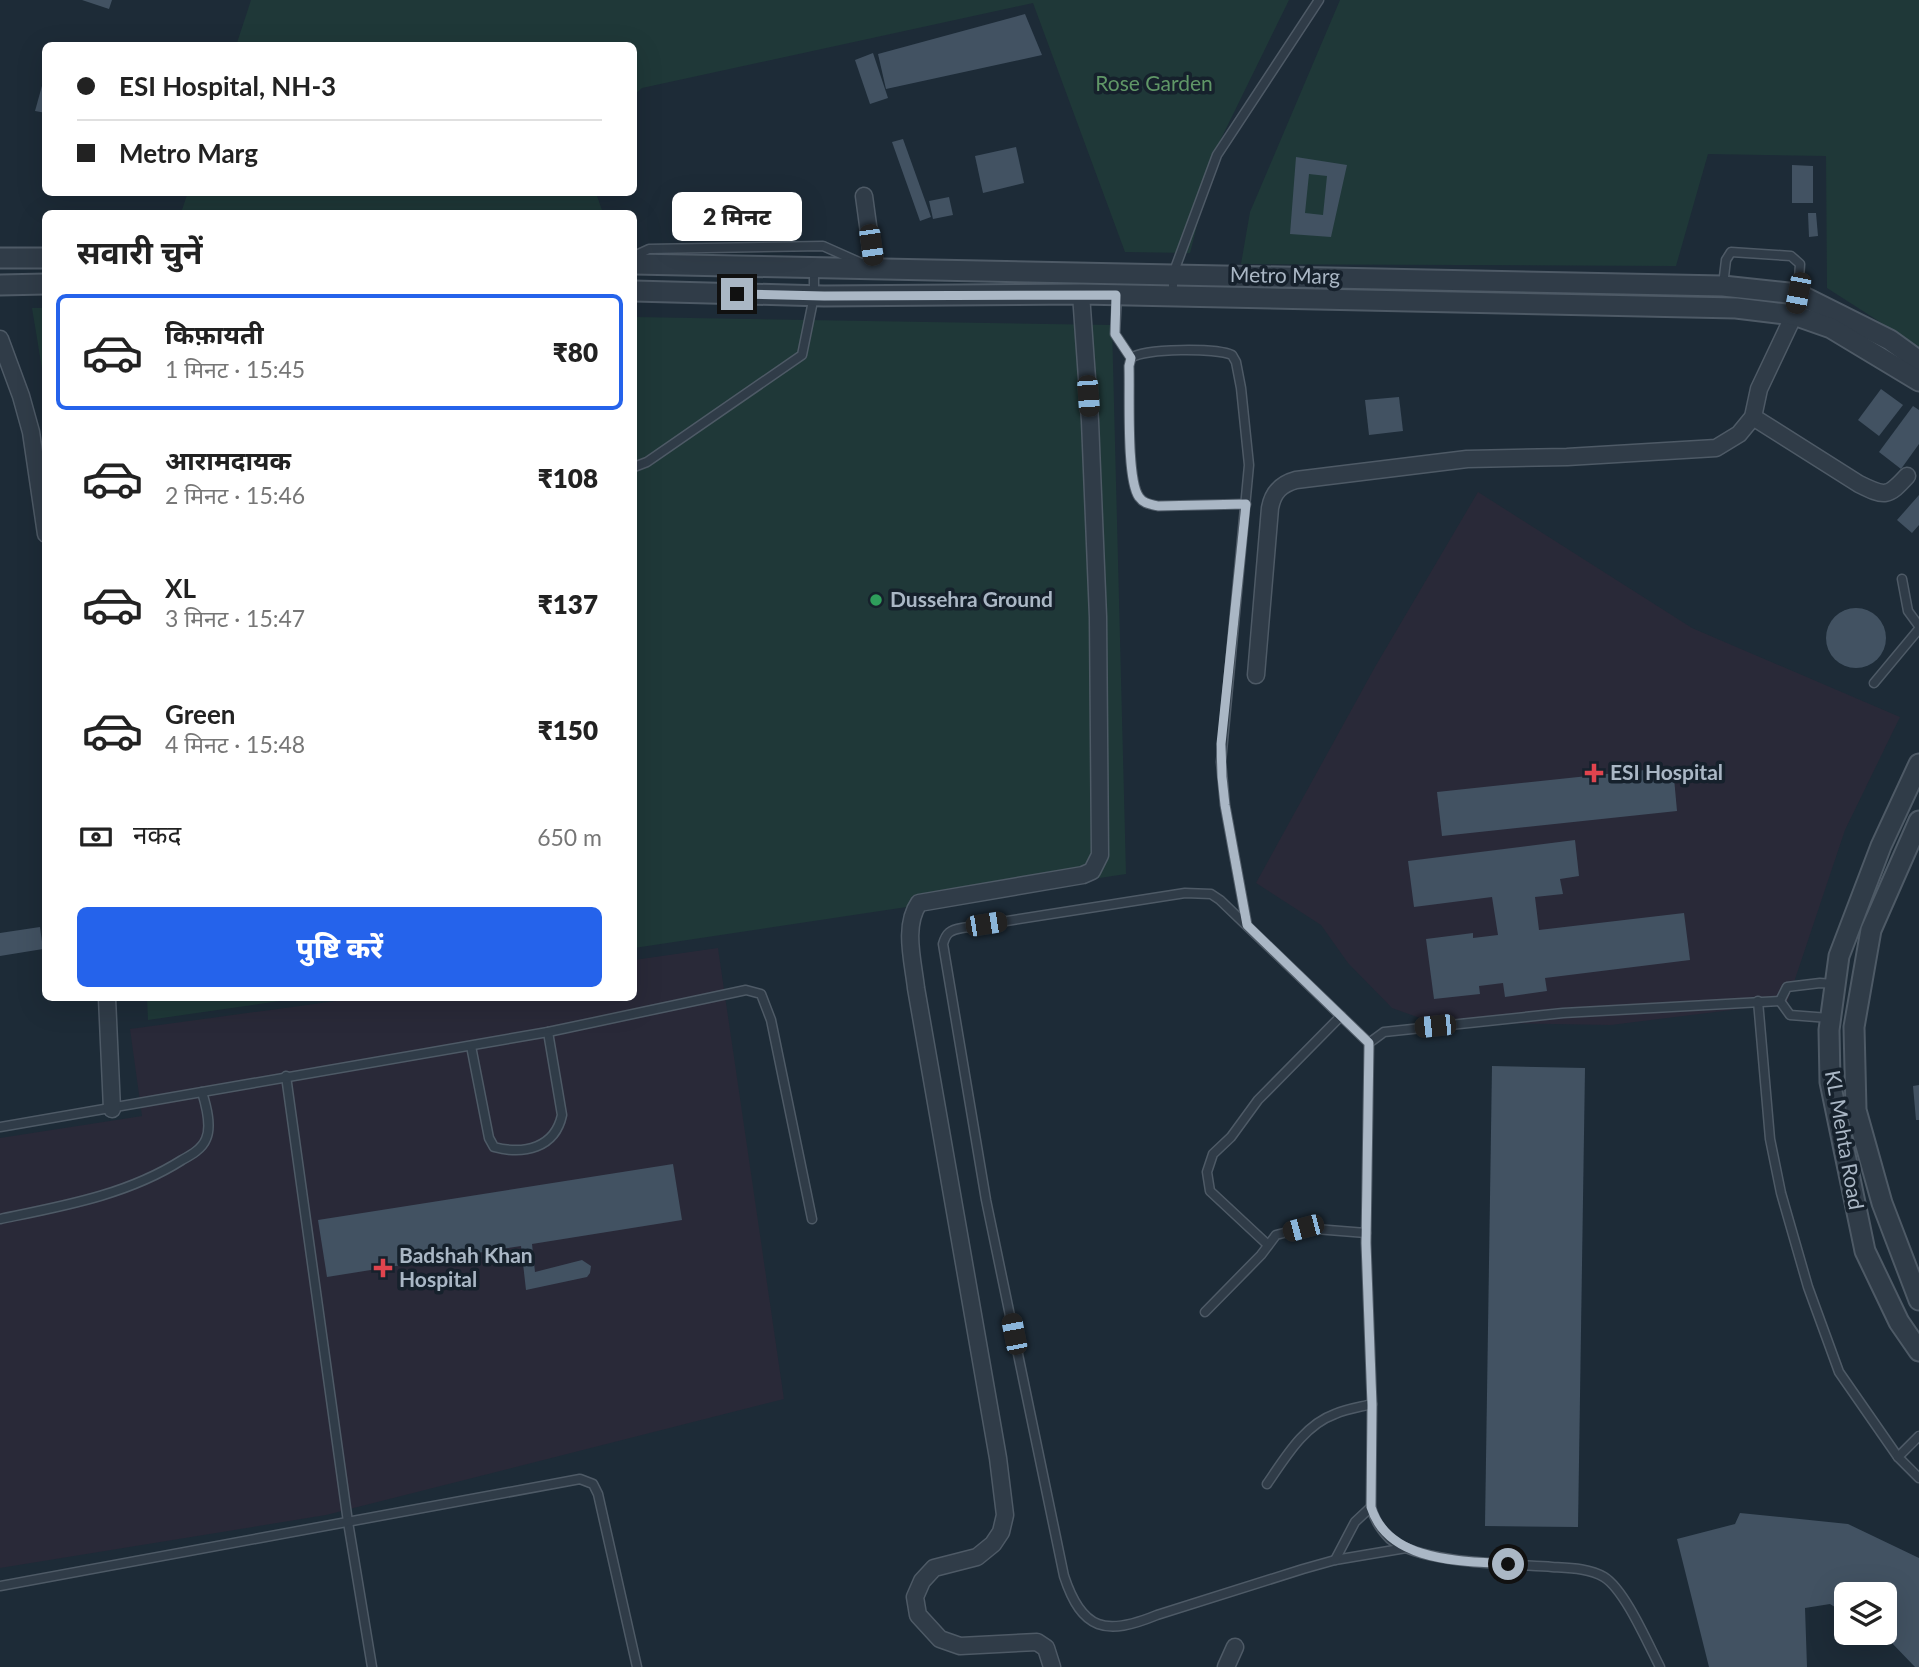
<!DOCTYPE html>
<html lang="hi">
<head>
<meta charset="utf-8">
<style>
  body { margin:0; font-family:Lato,"Noto Sans Devanagari",sans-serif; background:#f6f6f6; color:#222; height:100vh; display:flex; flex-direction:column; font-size:26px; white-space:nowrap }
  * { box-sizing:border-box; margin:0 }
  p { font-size:23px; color:#767676 }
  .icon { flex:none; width:38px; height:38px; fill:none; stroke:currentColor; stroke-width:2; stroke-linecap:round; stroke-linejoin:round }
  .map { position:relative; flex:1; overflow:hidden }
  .details { position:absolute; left:42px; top:210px; width:595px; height:791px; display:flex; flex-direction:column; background:#fff; border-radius:10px; box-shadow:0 7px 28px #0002 }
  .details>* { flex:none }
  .top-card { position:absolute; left:42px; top:42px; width:595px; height:154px; border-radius:10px; box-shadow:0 7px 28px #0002; display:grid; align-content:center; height:154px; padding:0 35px; background:#fff }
  .buttons { position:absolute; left:1834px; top:1582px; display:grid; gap:14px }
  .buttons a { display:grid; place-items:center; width:63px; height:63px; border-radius:10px; background:#fff; box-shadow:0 7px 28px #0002; font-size:35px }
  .end { position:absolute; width:32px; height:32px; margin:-16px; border:9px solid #aab7c5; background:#111; box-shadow:0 0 0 4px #111 }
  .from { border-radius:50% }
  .bubble { position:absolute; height:49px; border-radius:10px; background:#fff; box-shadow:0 7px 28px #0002; font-size:23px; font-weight:800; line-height:49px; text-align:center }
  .car { position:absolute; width:21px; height:42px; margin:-21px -10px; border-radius:9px; box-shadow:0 0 5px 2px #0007; background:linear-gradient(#222 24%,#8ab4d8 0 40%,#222 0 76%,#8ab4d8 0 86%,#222 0) }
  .top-card b { display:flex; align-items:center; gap:24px; height:66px; font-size:26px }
  .top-card b+b { border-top:2px solid #e0e0e0 }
  .top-card i { width:18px; height:18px; background:#222 }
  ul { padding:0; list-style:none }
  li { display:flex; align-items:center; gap:21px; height:116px; margin:0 14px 10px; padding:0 21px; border:4px solid transparent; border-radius:10px }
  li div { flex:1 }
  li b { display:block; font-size:26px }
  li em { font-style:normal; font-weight:800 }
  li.selected { border-color:#2563eb }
  li>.icon { width:63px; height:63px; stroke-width:1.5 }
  h2 { padding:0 35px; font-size:32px; line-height:84px }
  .pay { display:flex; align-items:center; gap:18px; height:77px; padding:0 35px; font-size:26px }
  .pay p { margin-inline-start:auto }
  .cta { display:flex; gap:14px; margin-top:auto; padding:14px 35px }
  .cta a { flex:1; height:80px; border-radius:10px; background:#2563eb; color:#fff; font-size:28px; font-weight:800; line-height:80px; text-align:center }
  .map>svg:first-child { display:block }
  .medical { fill:#292938 }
  .green { fill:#1f3838 }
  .building { fill:#425262; fill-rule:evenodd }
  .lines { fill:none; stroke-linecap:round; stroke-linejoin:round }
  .service-casing { stroke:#4e5a66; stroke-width:11 }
  .minor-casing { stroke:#4e5a66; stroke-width:19 }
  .tertiary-casing { stroke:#4e5a66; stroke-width:23 }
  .service { stroke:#303c48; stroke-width:8 }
  .minor { stroke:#303c48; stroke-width:16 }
  .tertiary { stroke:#303c48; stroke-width:19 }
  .route { stroke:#aab7c5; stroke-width:9 }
  .leisure-dot { fill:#2e9e5b; stroke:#16212c; stroke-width:2.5 }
  .health-dot { fill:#e0444e; stroke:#16212c; stroke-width:2.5 }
  .labels { text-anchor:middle; stroke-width:7; stroke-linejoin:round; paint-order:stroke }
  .park-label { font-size:21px; fill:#609767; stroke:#16212c }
  .street-label { font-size:21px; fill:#aab7c5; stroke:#16212c }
  .poi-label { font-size:21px; font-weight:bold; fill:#aab7c5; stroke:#16212c; text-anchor:start }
</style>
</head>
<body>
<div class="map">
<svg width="1919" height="1667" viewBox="0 0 1919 1667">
  <rect width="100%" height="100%" fill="#1d2b37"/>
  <g class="medical">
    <path d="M1478,492L1692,628L1900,717L1845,830L1787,1003L1611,1025L1431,1022L1392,1008L1348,963L1321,925L1256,883L1375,667Z"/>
    <path d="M718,948L784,1399L326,1515L0,1568V1138L142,1116L130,1029L358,998H634V960Z"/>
  </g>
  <g class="green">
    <path d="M251,0H1289L1217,147L1190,253L1125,252L1033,3L642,88L634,95V46H236Z"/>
    <path d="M1340,0H1919V347L1827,288L1826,156L1708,154L1676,266L1241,264L1250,212Z"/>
    <path d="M188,192L596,193L603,213H181Z"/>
    <path d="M32,308H45V387Z"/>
    <path d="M634,317L1112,325L1126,874L634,948Z"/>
    <path d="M147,998H301L148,1020Z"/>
  </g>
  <g class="building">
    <path d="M82,0H112L109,9Z"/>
    <path d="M1025,14L1042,55L886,89L878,54Z"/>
    <path d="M873,53L888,98L870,104L855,60Z"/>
    <path d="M45,75H46V113L35,111Z"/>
    <path d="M903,139L931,217L920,221L892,142Z"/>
    <path d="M1016,147L1024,183L983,193L975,156Z"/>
    <path d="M1296,157L1347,165L1331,237L1290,234ZM1309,174L1327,176L1323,215L1305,213Z"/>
    <path d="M1792,165L1813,166V203H1792Z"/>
    <path d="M949,197L953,215L933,219L929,201Z"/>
    <path d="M1808,213H1816L1818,236L1809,237Z"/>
    <path d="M1881,389L1903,405L1879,436L1858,420Z"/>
    <path d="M1399,397L1403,431L1369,435L1365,400Z"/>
    <path d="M1913,406L1919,410V444L1901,469L1879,452Z"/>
    <path d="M1919,495V525L1912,533L1897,520Z"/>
    <circle cx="1856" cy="638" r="30"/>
    <path d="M1673,767L1677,811L1442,836L1437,792Z"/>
    <path d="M1575,840L1579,876L1560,879L1563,894L1535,897L1539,930L1684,913L1690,960L1545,978L1547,991L1505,997L1503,983L1479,986L1480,994L1434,999L1426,939L1473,933V938L1498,935L1492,897L1414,907L1408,861Z"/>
    <path d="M40,927L43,949L0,956V933Z"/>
    <path d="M1492,1066L1585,1068L1578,1527L1485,1526Z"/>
    <path d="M1919,1085V1120H1916L1913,1086Z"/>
    <path d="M673,1164L682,1220L532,1244L535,1272L582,1260L591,1266L590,1273L587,1277L526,1290L521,1246L327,1277L318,1220Z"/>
    <path d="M1740,1513L1848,1524L1919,1558V1667H1915L1890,1641L1876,1633H1885V1594H1846V1614L1830,1604L1805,1608L1807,1667H1709L1677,1539L1735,1524Z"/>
  </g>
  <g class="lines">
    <g class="service-casing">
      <g id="service">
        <path d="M634,256L649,249L823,246L859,262"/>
        <path d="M1723,285L1726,260L1731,252L1791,256L1800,264L1798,294"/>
        <path d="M1117,295L1115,334L1131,358L1129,366C1130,392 1126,479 1139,497C1144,504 1150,504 1158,506L1246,504"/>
        <path d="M1173,297V274L1217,155L1319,0"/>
        <path d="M1131,358C1144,348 1217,348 1232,355L1236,362L1241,388L1249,465L1221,762L1225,805L1247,925"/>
        <path d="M634,467L647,462L802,355L814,296V268"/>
        <path d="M1902,579L1908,611L1919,626"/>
        <path d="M1874,683L1919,629"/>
        <path d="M1758,1001L1770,1139L1781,1193L1808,1287L1839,1372L1898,1457"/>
        <path d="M1780,1001L1787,987L1820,983L1834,984"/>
        <path d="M1780,1001L1790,1015L1829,1018"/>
        <path d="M1369,1043L1220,900L1211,894L1185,893L962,928C950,930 946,933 943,944L986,1200L1064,1576C1082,1631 1106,1636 1157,1615L1303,1569L1335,1560L1406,1548"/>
        <path d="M471,1046L489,1138L494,1147C524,1155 555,1148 562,1115L548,1032"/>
        <path d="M286,1076L348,1522L372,1667"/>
        <path d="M0,1127L548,1032L746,990L761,994L771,1020L812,1219"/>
        <path d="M0,1219C63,1206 127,1195 182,1160C191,1155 202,1149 206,1139C212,1126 206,1105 202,1092"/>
        <path d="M1268,1245L1210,1191L1207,1172L1213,1154L1231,1137L1258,1100L1341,1016"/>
        <path d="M1205,1312L1261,1255L1276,1235L1303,1228L1366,1233"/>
        <path d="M1919,1436L1898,1457L1919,1478"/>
        <path d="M1267,1484C1285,1458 1304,1425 1335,1414C1346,1409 1360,1407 1372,1404"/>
        <path d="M1335,1560L1355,1522L1371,1507"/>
        <path d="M0,1586L580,1479L593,1484L598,1494L637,1667"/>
        <path d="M1660,1667C1648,1644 1625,1590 1604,1577C1589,1568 1569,1568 1552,1567C1512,1564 1420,1564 1390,1539C1381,1530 1374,1519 1371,1507L1372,1404L1366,1243L1369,1043L1384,1032L1563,1013L1780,1001"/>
      </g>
    </g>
    <g class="minor-casing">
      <g id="minor">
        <path d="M864,196L874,269"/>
        <path d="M0,339L21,396L31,432L46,534"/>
        <path d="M1753,417L1859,484C1885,497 1888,497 1907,476"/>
        <path d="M1256,675L1270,508C1273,492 1281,484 1296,480L1467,459L1567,457L1716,448L1739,434L1753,417L1759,389L1794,315L1798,294"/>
        <path d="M107,998L112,1109"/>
        <path d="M1052,1667L1046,1648L1037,1642L960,1646L940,1639L918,1615L915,1597L922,1581L934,1568L977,1557L993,1544L1001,1532L1005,1515L998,1458L916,988C913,961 903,926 919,903L1083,875L1092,871L1100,855L1098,617L1090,421L1081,294"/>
        <path d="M1226,1667L1235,1647"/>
      </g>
    </g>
    <g class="tertiary-casing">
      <g id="tertiary">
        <path d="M0,258H46"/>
        <path d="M634,264L1723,286L1798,294L1890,340L1919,361"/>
        <path d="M0,285L46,284"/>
        <path d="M634,291L824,296L1081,294L1736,308L1794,315L1831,328L1919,381"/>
        <path d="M1919,764L1881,846L1839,956L1829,1030L1830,1082L1865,1251L1899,1322L1919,1351"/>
        <path d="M1919,821L1871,930L1854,1027L1856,1110L1882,1203L1919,1300"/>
      </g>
    </g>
    <use href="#service" class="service"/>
    <use href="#minor" class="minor"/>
    <use href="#tertiary" class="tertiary"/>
  </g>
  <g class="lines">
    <path class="route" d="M737,294L824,296L1116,295L1115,334L1131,358L1129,366C1130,392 1126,480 1139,497C1144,504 1150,504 1158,506L1246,504L1221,744L1222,777L1225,805L1247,925L1369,1043L1366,1243L1372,1405L1371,1507C1388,1562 1460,1561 1508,1564"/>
  </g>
  <circle class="leisure-dot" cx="876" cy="600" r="7"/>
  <g class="health-dot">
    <path d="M1590.5 762.5h7v7h7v7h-7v7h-7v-7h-7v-7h7z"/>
    <path d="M379.5 1257.5h7v7h7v7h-7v7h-7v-7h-7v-7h7z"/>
  </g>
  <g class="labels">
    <g class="park-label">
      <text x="1154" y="91">Rose Garden</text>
    </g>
    <g class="street-label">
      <text transform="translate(1285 276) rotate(1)" y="7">Metro Marg</text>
      <text transform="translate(1844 1140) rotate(80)" y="7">KL Mehta Road</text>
    </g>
    <g class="poi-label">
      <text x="890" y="607">Dussehra Ground</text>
      <text x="1610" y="780">ESI Hospital</text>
      <text x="399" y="1263">Badshah Khan<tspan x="399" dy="24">Hospital</tspan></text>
    </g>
  </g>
</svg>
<div class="buttons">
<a><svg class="icon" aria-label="layers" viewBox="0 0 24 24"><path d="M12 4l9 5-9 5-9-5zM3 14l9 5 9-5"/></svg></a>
</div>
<i class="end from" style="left:1508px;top:1564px"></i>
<i class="end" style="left:737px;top:294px"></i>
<div class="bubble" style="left:672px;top:192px;width:130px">2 मिनट</div>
<i class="car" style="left:871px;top:245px;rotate:172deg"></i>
<i class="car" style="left:1798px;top:293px;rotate:191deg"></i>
<i class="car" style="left:1088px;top:396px;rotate:176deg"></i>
<i class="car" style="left:986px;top:924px;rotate:81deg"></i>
<i class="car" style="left:1435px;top:1026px;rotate:264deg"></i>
<i class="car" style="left:1303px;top:1228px;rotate:255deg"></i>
<i class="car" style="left:1014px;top:1334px;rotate:349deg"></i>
<div class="top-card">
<b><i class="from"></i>ESI Hospital, NH-3</b>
<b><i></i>Metro Marg</b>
</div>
<section class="details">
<h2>सवारी चुनें</h2>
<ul>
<li class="selected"><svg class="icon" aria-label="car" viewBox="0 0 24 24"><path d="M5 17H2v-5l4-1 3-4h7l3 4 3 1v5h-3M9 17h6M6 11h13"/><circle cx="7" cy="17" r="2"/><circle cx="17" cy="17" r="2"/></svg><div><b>किफ़ायती</b><p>1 मिनट · 15:45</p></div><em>₹80</em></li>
<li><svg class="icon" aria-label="car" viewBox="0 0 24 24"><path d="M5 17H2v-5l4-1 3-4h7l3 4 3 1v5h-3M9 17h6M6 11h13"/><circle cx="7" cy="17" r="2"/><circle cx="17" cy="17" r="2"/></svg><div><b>आरामदायक</b><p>2 मिनट · 15:46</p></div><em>₹108</em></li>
<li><svg class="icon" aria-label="car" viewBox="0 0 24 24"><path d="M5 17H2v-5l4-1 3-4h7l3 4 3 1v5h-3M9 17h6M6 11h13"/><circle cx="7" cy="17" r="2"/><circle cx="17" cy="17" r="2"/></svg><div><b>XL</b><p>3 मिनट · 15:47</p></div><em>₹137</em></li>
<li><svg class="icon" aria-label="car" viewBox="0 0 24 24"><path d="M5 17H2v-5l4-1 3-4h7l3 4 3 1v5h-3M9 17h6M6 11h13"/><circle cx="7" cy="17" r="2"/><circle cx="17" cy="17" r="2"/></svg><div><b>Green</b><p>4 मिनट · 15:48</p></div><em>₹150</em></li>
</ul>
<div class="pay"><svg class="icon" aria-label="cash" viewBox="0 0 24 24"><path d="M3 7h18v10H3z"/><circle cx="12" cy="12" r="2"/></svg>नकद<p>650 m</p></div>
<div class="cta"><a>पुष्टि करें</a></div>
</section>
</div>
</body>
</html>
